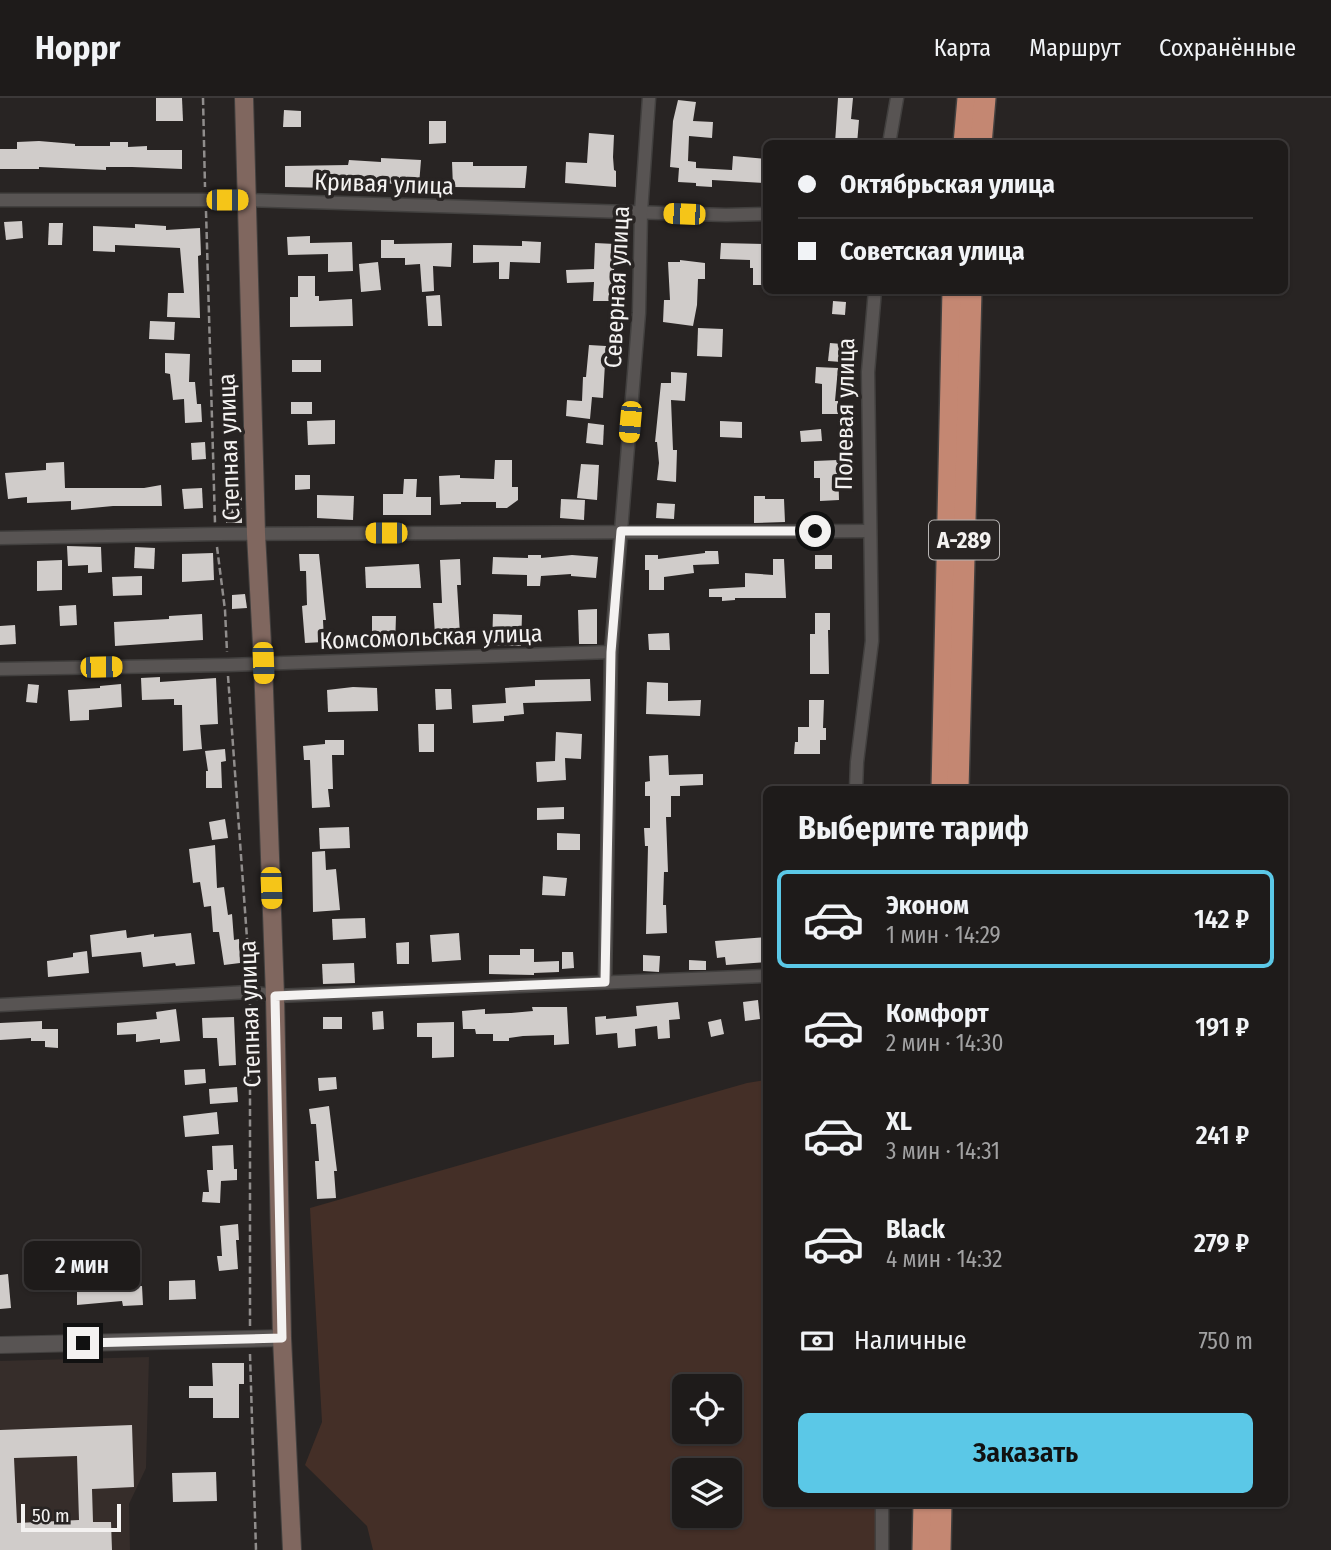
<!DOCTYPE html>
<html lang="ru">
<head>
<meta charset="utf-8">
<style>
  body { margin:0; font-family:"Fira Sans Condensed",sans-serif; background:#2b2827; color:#f1f3f6; height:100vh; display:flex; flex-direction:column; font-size:26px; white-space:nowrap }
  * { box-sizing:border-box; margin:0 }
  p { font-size:23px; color:#a1a1a2 }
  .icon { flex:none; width:38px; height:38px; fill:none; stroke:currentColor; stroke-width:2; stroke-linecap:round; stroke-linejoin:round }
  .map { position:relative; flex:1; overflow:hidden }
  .side { position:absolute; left:763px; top:688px; width:525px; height:721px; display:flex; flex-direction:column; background:#1e1b1a; border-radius:10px; box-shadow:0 2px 5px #0004,0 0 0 2px #3c3939 }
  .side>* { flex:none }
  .banner { position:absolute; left:763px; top:42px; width:525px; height:154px; border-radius:10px; box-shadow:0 2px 5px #0004,0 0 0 2px #3c3939; display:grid; align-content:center; height:154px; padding:0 35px; background:#1e1b1a }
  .buttons { position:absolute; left:672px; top:1276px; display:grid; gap:14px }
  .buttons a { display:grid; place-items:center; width:70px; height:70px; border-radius:10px; background:#1e1b1a; box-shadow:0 2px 5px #0004,0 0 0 2px #3c3939; font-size:35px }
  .scale { position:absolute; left:21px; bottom:18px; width:100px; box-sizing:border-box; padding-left:7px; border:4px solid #f4f2f1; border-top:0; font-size:19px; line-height:24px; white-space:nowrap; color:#f4f2f1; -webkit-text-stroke:5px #282423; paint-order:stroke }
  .end { position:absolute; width:32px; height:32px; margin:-16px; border:9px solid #f4f2f1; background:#111; box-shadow:0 0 0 4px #111 }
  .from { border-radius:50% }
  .bubble { position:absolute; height:49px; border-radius:10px; background:#1e1b1a; box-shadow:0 2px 5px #0004,0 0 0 2px #3c3939; font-size:23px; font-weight:600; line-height:49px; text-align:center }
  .car { position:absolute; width:21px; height:42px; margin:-21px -10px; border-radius:9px; box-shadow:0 0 5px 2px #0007; background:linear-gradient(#f5c518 24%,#345 0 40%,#f5c518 0 76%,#345 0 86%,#f5c518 0) }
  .banner b { display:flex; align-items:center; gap:24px; height:66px; font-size:26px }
  .banner b+b { border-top:2px solid #3c3939 }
  .banner i { width:18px; height:18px; background:#f1f3f6 }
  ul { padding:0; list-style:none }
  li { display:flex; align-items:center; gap:21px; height:98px; margin:0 14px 10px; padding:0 21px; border:4px solid transparent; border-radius:10px }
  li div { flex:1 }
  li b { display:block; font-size:26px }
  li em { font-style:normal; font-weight:600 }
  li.current { border-color:#5bc8e7 }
  li>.icon { width:63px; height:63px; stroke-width:1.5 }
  h2 { padding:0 35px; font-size:32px; line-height:84px }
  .pay { display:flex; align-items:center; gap:18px; height:77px; padding:0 35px; font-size:26px }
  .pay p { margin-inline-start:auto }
  .primary-button { display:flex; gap:14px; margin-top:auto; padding:14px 35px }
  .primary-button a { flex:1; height:80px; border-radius:10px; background:#5bc8e7; color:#111; font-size:28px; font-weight:600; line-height:80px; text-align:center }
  header { display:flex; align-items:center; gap:42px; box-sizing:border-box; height:98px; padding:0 35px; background:#1e1b1a; border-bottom:2px solid #3c3939 }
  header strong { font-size:33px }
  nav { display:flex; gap:38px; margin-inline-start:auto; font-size:24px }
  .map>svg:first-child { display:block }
  .built { fill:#362d2a }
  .green { fill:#442f27; fill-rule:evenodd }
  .building { fill:#d0ccca; fill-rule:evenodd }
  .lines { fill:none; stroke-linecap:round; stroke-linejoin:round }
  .minor-casing { stroke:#42403f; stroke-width:15 }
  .tertiary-casing { stroke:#42403f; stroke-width:18 }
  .secondary-casing { stroke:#42403f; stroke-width:20 }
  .trunk-casing { stroke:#42403f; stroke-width:24 }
  .path { stroke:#908d8c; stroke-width:2.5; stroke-dasharray:7 3.5; stroke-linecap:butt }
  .minor { stroke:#585453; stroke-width:12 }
  .tertiary { stroke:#585453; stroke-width:16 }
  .secondary { stroke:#80675f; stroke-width:18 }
  .trunk { stroke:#c48772; stroke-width:21 }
  .route { stroke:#f4f2f1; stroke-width:9 }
  .labels { text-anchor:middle; stroke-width:7; stroke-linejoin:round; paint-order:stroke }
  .shield { fill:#282423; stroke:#b7b4b3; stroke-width:2 }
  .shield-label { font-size:23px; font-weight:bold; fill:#f4f2f1 }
  .street-label { font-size:24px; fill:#f4f2f1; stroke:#282423 }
</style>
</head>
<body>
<header>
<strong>Hoppr</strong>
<nav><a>Карта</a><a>Маршрут</a><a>Сохранённые</a></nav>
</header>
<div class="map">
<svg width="1331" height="1452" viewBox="0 0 1331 1452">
  <rect width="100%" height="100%" fill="#282423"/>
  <path class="built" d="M149,1259L146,1370L129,1406L130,1452H0V1263Z"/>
  <path class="green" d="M766,982V1405H876L875,1452H373L367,1428L305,1367L322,1324L310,1110L747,985ZM684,1288H730V1334H684ZM684,1372H730V1418H684Z"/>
  <g class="building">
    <path d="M156,0H182L183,23H156Z"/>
    <path d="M838,0H853L851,21L859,22L857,46L835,45Z"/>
    <path d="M678,2L696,4L693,23L713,24L712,40L689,38L688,63L696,64V70L732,72L733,58L766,61V85L712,82V89L696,88V85L678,84L679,70L670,69L673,23Z"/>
    <path d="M284,12L301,13V29H283Z"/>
    <path d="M429,23H446V45L429,46Z"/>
    <path d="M589,35L614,37L613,59L614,72L616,73V89L565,85L566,64L587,65Z"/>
    <path d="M39,43L75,46V48H110V44H128V49L147,48V52H182V71L132,69H106V72L39,69V71H0V51H17V44Z"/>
    <path d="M381,60L421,62L419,87L333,83V90L285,89V68L348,67L349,62L381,64Z"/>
    <path d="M452,64H473V68H527L525,90L453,89Z"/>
    <path d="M22,123L23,140L6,142L4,124Z"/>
    <path d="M49,125H63L62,147H48Z"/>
    <path d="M135,126L166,128V132L200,130L201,157L198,158L200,220L167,219L168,195H184L180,150L115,147V154L93,153V128L135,130Z"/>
    <path d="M310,138V145L352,144L353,173L328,174V156L288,157L287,139Z"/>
    <path d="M381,142H394V146L452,145L451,169L433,168L434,193L422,194L420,166L405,167V160H381Z"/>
    <path d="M522,143L541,144L540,165L510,164L509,181H499V164L473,165V147L522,148Z"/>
    <path d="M595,145L615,146L613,203H593L594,184L567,185L566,172L594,171Z"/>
    <path d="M721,145L766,146V187H753V170H750V162L720,161Z"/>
    <path d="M680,162L705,165V181H698L697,207L693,228L663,224L664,202H670L668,164H680Z"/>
    <path d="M378,164L381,192L361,194L359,166Z"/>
    <path d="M298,178H315V198H319V203L352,201L353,228L290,229V199H298Z"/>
    <path d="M440,197L442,228H428L426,198Z"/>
    <path d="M833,203L846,204L845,217L832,216Z"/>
    <path d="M150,223L175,224L174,242L149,241Z"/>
    <path d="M698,230L723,231L722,259L697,258Z"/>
    <path d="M830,245L842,246L841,264L828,263Z"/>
    <path d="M589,247L606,248L603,300L592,299L590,321L566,318L567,302L582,303L583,279H586Z"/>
    <path d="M165,255L190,256L189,284H195L197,306H201L202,324L185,325L184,301L173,302L170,276L165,275Z"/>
    <rect x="292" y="262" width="29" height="12"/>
    <path d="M816,269L838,270L835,303H838V316H822V286L815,285Z"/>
    <path d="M671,274L687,275L685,303L671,302L673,352H677L676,384L657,382L659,365L657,344H655L661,285H671Z"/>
    <rect x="291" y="304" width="21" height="12"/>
    <path d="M335,322V346L308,347L307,323Z"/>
    <path d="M720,323L742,324V340L720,339Z"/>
    <path d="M588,325L604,327L603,347L586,345Z"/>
    <path d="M821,331L822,343L801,344L800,333Z"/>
    <path d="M205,344L206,361L192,362L191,345Z"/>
    <path d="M495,362H512V389H518V402L507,410H496V404H461V406L440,407L439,378L460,377V380L494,381Z"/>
    <path d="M838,362L839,402L820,403V380H814V363Z"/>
    <path d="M64,364L65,390H144L161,387L162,408H113L71,412V403L27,405V399L8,401L5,375L46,372V365Z"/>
    <path d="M581,366L599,367L597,402L577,400Z"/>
    <path d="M295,377H310V391L295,392Z"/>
    <path d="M404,381H417L416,399H431V417H383V396H403Z"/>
    <path d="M202,390L203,410L184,411L182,391Z"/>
    <rect x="226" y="394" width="16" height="31"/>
    <path d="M317,397L354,398L353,422L317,420Z"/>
    <path d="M754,398H765V401H784L785,424L754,425Z"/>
    <path d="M561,401L585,402L584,422L560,420Z"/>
    <path d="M657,405L675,406L674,421L656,420Z"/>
    <path d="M67,448L101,449L102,474L88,475V467L68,468Z"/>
    <path d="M135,449L155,450L154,471L134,470Z"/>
    <path d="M705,453H718L719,466L693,467L694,475L664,479V492H649V472H645V457H658V461L705,455Z"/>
    <path d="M213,455L214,482L182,484V456Z"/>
    <path d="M299,456H319L326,522H323L324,544L305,545L302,508L307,507L306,473H300Z"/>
    <path d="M528,457H541V460L572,457L598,459L596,480L571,478V476L541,478L540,488H527V477L492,476L493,459L528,460Z"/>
    <rect x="815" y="457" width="17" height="14"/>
    <path d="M460,461L461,487H457L460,536L435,537L433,505H442L440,462Z"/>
    <path d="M773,461H784L786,500H735V502L722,503V499H709V491L745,489V475L773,477Z"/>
    <path d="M62,462V492L37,493V463Z"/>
    <path d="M419,466L421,490H366L365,469Z"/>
    <path d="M142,478V497L113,498L112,479Z"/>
    <path d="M245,496L247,510L232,511V497Z"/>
    <path d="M76,507L77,527L60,528L59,508Z"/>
    <path d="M597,511V546H579L578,512Z"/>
    <path d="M815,515H830V532H828L829,576H810V536H815Z"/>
    <path d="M202,516L203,542L115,548L114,524L169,521V518Z"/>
    <path d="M493,516L522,517L521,548L492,547Z"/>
    <path d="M372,518H396L395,549H372Z"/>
    <path d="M15,527L16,546L0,547V528Z"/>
    <path d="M669,535L670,552H649L648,536Z"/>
    <path d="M160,579V584L216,580L218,626L200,627L202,651L183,653L182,607H174V601L142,602L141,580Z"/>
    <path d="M590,581L591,603L523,605L524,616L504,618V623L473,625L472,607L506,605L505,590L535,588V582Z"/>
    <path d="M647,584L668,585V603L701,602L700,618L646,616Z"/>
    <path d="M28,586L39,587L37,605L26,604Z"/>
    <path d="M121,586L122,609L89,612V622L70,623L68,592L100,590V588Z"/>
    <path d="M353,589L377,590L378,613L328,614L327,592Z"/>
    <path d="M435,591H451L452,611L436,612Z"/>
    <path d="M809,602H824L823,630H826V642H820V656H794L795,644H798V629H809Z"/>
    <path d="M418,626H434V654H419Z"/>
    <path d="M556,634L582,636L581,661L565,660L566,682L537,684L536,664L555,663Z"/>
    <path d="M325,642H344V657H332L333,691H328L330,709L312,710L310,662H304L303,648L325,646Z"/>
    <path d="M225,651L226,663L221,664L222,690H206V673H208L205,653Z"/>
    <path d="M668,657L669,677L703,676V687L680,688V698H671V719H666L668,774H664L663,807H666L667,835L646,836L648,748H645L644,730H650V698H645V684L650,683L649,658Z"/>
    <path d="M564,709V721L537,722V710Z"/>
    <path d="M225,721L228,740L212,742L209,724Z"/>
    <path d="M349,729L350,750L320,751L319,730Z"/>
    <path d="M557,735L580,736V752H557Z"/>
    <path d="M215,747L217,790L224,789L228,817L232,816L234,842L239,841L240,865L224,867L219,834H213L211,808L204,809L200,784L193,785L189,751Z"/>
    <path d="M325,753L326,772L336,771L340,812L313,814L312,754Z"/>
    <path d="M543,778L567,780L565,798L542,797Z"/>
    <path d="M365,820L366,840L333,842L332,821Z"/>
    <path d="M126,832L127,840L154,836V839L191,835L195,866L176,868L175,865L143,869L141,854L92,859L90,837Z"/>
    <path d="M459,835L461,862L432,864L430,837Z"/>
    <path d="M766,839V864L726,867L725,859L717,860L715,843Z"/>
    <path d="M409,844V866H397L396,845Z"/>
    <path d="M520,851H534V864L559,863V874L534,875V877L489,876V857H520Z"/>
    <path d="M87,853L89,875L48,879L47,863L73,859V855Z"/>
    <path d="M562,854H573L574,870L562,871Z"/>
    <path d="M643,857L660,858L659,874L643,873Z"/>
    <path d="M689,862L706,863V872H689Z"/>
    <path d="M354,865L355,885L323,886L322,866Z"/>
    <path d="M758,902L760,921L745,923L743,904Z"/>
    <path d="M678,904L680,921L669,922L670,940L658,941L657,928L635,931L636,948L618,950L617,935L596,937L595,919L606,918V921L637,918L636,908Z"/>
    <path d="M532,909H567L569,946L554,947V937L523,938L509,940V943H493V936H476L475,931H463L462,913L485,911V916L511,915L533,913Z"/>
    <path d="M176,911L180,943L160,945V941L136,944V936L117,937V925L157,921L156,914Z"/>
    <path d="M383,913L384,931L373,932L372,914Z"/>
    <path d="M234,919L236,967L219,968L217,940H203L202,920Z"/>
    <rect x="323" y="919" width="19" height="12"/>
    <path d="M721,921L724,936L711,939L708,924Z"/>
    <path d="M42,923V931H58V950L45,949V943H31V940L0,942V925Z"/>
    <path d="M454,924V959L432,960V939H417V925Z"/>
    <path d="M205,971L206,985L185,987L184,972Z"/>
    <path d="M336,979L337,991L319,993L318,980Z"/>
    <path d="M237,989L238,1004L210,1006L209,991Z"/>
    <path d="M329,1008L337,1073H334L336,1100L317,1101L315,1063H319L316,1026H311L309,1011Z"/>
    <path d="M217,1014L219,1036L185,1039L183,1018Z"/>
    <path d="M233,1047L234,1071H237V1082L221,1083L220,1105L202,1104L203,1094H209L207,1072H213L212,1048Z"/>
    <path d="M238,1126L239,1142H236L238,1171L219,1173L217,1158H222L220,1128Z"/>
    <path d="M71,1151V1174H54L53,1152Z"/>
    <path d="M8,1176L11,1210L0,1211V1177Z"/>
    <path d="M195,1182L196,1201L169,1202V1183Z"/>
    <path d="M118,1186V1189L142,1188L143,1207L123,1208L122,1203L77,1207V1189Z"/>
    <path d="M212,1265H244V1286H239V1320H213V1300H189V1288H213Z"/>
    <path d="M132,1327L134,1389L92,1391L93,1424H111L112,1452H0V1332ZM77,1358L79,1422L17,1425L14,1360Z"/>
    <path d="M216,1374L217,1403L173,1404L172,1375Z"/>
  </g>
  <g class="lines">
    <g class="minor-casing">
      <g id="minor">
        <path d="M889,46L897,0"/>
        <path d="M0,102H248L726,117L766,116"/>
        <path d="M0,440L216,436L870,433"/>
        <path d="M0,571L228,567L611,554"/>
        <path d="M856,691L857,664L872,543L868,274L875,192"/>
        <path d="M605,884L611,554L639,215L641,114L649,0"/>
        <path d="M0,907L250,894L275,898L766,878"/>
        <path d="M882,1452V1405"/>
      </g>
    </g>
    <g class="tertiary-casing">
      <path id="tertiary" d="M0,1247L282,1240"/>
    </g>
    <g class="secondary-casing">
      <path id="secondary" d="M244,0L256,436L263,565L275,898L282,1240L292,1452"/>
    </g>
    <g class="trunk-casing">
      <g id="trunk">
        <path d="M964,46L968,0"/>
        <path d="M981,46L985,0"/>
        <path d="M942,691L953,192"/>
        <path d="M958,691L971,192"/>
        <path d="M923,1452L924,1405"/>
        <path d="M940,1452L941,1405"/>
      </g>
    </g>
    <g class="path">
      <path d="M203,0L205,89"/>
      <path d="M206,113L215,425"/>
      <path d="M217,449L225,512L227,554"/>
      <path d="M228,578L250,882"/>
      <path d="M250,1228V906"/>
      <path d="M250,1256L256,1452"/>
    </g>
    <use href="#minor" class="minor"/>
    <use href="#tertiary" class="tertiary"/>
    <use href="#secondary" class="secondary"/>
    <use href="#trunk" class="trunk"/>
  </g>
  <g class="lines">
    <path class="route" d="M83,1245L282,1240L275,898L605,884L611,554L621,433H815"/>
  </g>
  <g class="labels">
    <rect class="shield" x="929" y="422.5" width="70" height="39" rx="5"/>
    <g class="shield-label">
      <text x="964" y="450">А-289</text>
    </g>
    <g class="street-label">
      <text transform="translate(384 86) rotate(2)" y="8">Кривая улица</text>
      <text transform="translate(617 189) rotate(-87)" y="8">Северная улица</text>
      <text transform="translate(845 316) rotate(-89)" y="8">Полевая улица</text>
      <text transform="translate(229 349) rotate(-92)" y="8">Степная улица</text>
      <text transform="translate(431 539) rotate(-2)" y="8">Комсомольская улица</text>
      <text transform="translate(250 916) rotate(-92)" y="8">Степная улица</text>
    </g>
  </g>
</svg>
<div class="buttons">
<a><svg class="icon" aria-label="locate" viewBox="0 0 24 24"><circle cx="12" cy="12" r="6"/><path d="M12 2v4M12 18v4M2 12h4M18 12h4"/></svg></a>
<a><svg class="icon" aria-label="layers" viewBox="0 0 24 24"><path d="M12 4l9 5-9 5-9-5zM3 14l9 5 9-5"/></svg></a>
</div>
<div class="scale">50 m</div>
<i class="end from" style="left:815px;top:433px"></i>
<i class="end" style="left:83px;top:1245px"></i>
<div class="bubble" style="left:24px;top:1143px;width:116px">2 мин</div>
<i class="car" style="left:227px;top:102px;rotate:90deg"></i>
<i class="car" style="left:684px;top:116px;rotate:272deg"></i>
<i class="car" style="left:630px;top:324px;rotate:185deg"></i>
<i class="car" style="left:386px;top:435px;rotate:270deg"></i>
<i class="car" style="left:263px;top:565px;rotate:178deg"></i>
<i class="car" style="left:101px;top:569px;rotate:89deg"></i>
<i class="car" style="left:271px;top:790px;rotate:178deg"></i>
<div class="banner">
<b><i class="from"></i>Октябрьская улица</b>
<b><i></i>Советская улица</b>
</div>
<section class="side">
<h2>Выберите тариф</h2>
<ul>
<li class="current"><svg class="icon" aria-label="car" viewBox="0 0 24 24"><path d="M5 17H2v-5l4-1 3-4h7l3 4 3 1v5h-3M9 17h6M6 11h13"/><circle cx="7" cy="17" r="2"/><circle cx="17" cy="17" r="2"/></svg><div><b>Эконом</b><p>1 мин · 14:29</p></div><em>142 ₽</em></li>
<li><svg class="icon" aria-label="car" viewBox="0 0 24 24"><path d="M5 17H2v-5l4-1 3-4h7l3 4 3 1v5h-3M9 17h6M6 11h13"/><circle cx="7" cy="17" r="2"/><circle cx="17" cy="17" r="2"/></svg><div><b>Комфорт</b><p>2 мин · 14:30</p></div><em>191 ₽</em></li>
<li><svg class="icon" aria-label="car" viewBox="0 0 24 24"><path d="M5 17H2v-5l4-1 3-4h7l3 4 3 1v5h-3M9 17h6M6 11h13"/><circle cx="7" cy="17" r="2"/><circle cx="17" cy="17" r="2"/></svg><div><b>XL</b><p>3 мин · 14:31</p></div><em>241 ₽</em></li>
<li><svg class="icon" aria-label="car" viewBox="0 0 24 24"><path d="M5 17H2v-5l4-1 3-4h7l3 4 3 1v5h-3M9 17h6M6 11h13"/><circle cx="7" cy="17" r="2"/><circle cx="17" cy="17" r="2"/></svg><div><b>Black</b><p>4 мин · 14:32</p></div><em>279 ₽</em></li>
</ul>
<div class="pay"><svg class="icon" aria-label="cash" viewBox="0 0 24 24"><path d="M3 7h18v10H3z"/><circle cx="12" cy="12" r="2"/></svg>Наличные<p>750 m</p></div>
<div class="primary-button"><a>Заказать</a></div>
</section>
</div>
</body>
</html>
